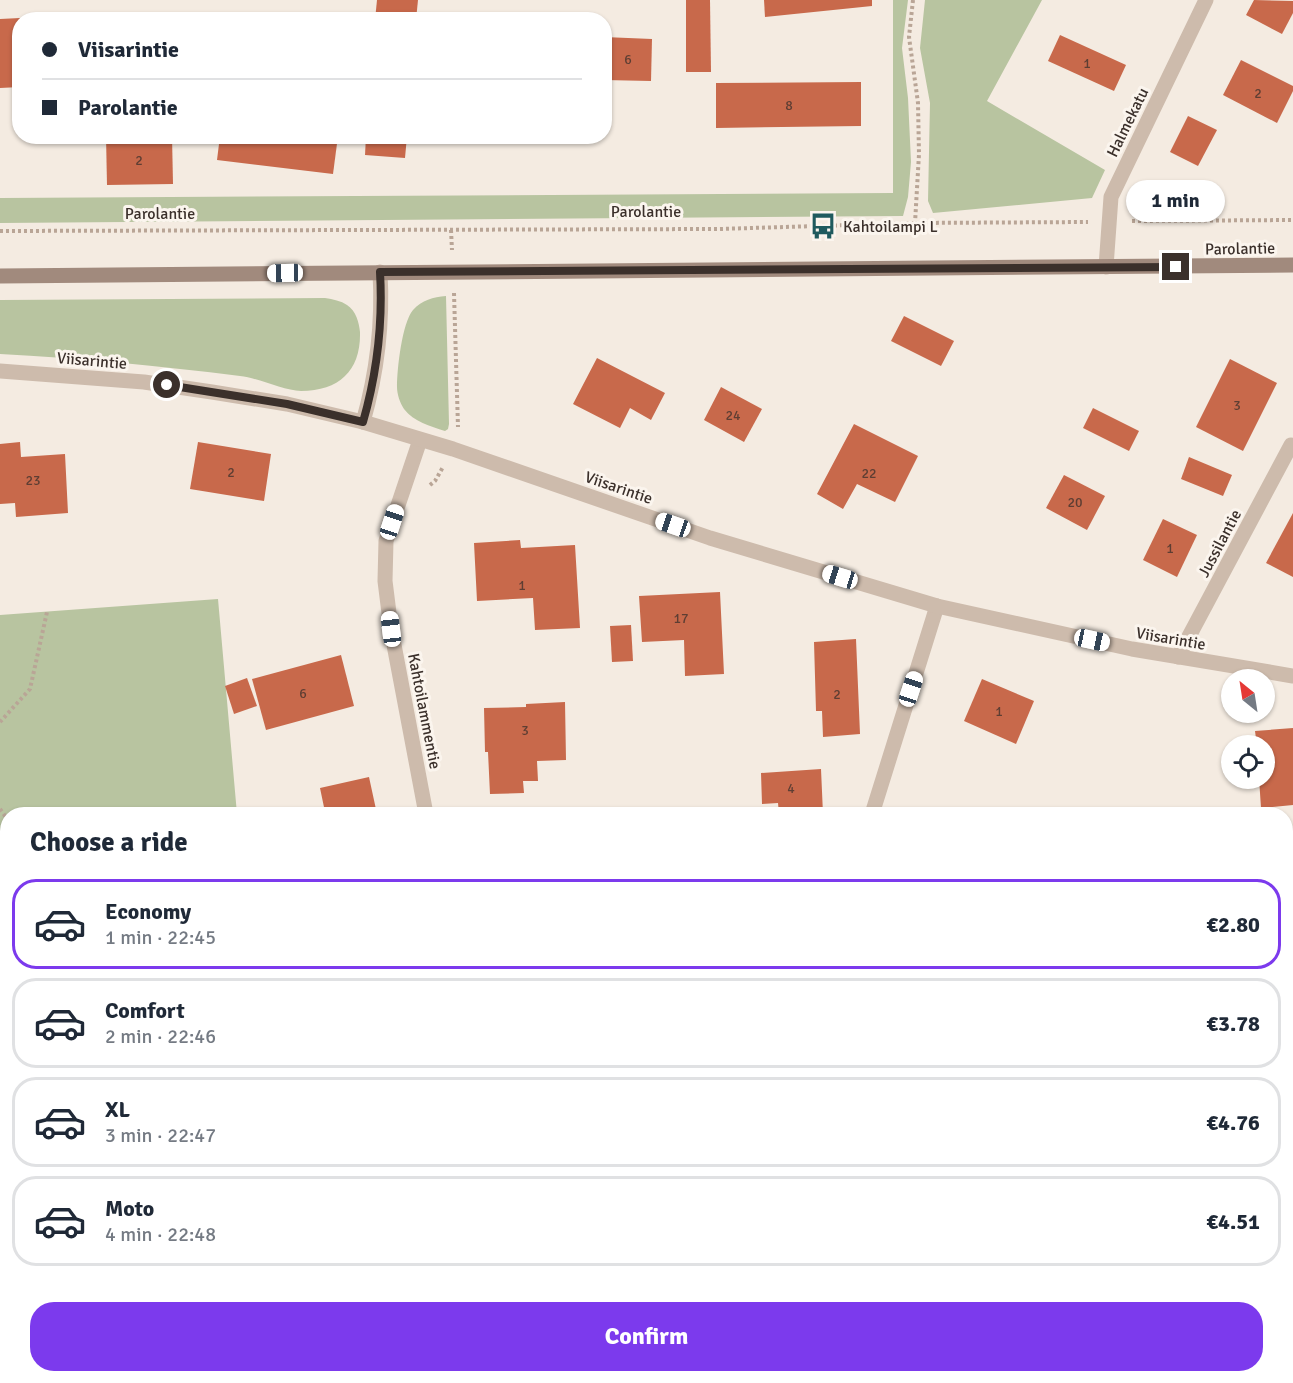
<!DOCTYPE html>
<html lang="en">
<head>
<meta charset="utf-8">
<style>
  body { margin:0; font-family:Signika,sans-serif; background:#f6f6f7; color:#1f2937; height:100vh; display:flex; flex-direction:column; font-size:22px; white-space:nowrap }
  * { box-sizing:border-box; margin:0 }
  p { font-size:20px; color:#747a83 }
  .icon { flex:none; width:33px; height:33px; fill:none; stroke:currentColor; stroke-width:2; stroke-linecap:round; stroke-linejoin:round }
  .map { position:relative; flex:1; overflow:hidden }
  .details { position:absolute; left:0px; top:807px; width:1293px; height:576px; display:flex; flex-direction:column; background:#fff; border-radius:24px 24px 0 0; box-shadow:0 2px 4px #0004 }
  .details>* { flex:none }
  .hud { position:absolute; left:12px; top:12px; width:600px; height:132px; border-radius:24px; box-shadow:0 2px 4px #0004; display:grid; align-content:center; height:132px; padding:0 30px; background:#fff }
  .needle { width:39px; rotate:330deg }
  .tools { position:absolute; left:1221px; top:669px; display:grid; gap:12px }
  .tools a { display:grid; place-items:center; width:54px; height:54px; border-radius:50%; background:#fff; box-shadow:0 2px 4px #0004; font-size:30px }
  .end { position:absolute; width:27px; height:27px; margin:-14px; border:8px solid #3b302b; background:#fff; box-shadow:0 0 0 3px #fff }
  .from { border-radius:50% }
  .bubble { position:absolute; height:42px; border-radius:21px; background:#fff; box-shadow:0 2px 4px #0004; font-size:20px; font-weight:700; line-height:42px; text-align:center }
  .car { position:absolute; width:18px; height:36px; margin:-18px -9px; border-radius:8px; box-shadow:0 0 4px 2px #0007; background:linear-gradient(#fff 24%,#345 0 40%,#fff 0 76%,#345 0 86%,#fff 0) }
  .hud b { display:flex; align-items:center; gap:21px; height:57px; font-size:22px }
  .hud b+b { border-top:2px solid #e0e1e3 }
  .hud i { width:15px; height:15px; background:#1f2937 }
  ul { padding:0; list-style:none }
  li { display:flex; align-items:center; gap:18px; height:90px; margin:0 12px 9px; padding:0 18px; border:3px solid #e0e1e3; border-radius:24px }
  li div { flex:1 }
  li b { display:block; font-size:22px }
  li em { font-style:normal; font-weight:700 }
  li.active { border-color:#7c3aed }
  li>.icon { width:54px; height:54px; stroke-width:1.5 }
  h2 { padding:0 30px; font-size:27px; line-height:72px }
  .button { display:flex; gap:12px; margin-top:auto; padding:12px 30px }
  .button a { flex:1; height:69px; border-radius:24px; background:#7c3aed; color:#fff; font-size:24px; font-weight:700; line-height:69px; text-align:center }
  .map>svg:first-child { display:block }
  .green { fill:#b8c4a0 }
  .building { fill:#c8694b }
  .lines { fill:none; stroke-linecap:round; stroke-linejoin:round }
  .path { stroke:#b9a596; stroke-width:4; stroke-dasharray:3 3; stroke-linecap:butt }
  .service { stroke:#cdbbac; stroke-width:15 }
  .minor { stroke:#cdbbac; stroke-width:15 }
  .tertiary { stroke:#cdbbac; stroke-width:15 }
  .secondary { stroke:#a18a7d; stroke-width:15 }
  .route { stroke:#3b302b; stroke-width:8 }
  .labels { text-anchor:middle; stroke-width:6; stroke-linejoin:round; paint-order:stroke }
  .number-label { font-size:14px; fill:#5e3e33 }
  .street-label { font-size:16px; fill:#3b302b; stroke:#fbf5ee }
  .poi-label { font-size:16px; fill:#3b302b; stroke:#fbf5ee; text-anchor:start }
</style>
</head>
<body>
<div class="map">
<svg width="1293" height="1383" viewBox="0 0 1293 1383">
  <rect width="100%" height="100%" fill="#f4ebe1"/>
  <g class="green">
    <path d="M893,0H908L902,48L908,98L911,162L908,197L903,216L0,223V198L893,193Z"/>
    <path d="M925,0H1042L987,101L1105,170L1092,198L933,213L928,201L930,103L920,48Z"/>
    <path d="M446,296L449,424L448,429L445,431C430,426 414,422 404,409C400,403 397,394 397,387C397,369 402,323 413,310C422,300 433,297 446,296Z"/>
    <path d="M325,298C333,299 341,301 347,305C356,311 359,322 360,332C361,370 340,391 301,391C284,391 259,378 240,376C160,366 80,358 0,354V300Z"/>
    <path d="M218,599L237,814H8V1376H408L417,1383H0V615Z"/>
    <path d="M1293,904V1364L1286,1355V905Z"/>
    <path d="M536,1376H1090L1093,1383H514Z"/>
  </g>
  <g class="building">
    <path d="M377,0H418L416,20H375Z"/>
    <path d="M686,0H710L711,72H686Z"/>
    <path d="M764,0H872V6L765,17Z"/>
    <path d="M1254,0L1293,1V13L1282,34L1246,15Z"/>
    <path d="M82,17V20H53V18Z"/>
    <path d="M20,18V87L0,88V19Z"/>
    <path d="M1060,35L1126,65L1114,91L1048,61Z"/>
    <path d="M604,37L652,39L651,81L604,80Z"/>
    <path d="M1241,60L1293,86V91L1277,123L1223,95Z"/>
    <path d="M861,82V126L716,128V83Z"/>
    <path d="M1188,116L1217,130L1198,166L1170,152Z"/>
    <path d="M106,136H172L173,184L107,185Z"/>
    <path d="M220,136H338L333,174L217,160Z"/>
    <path d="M366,136H407L405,158L365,155Z"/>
    <path d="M904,316L954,341L941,366L891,341Z"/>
    <path d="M597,358L665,393L651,420L630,408L620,428L573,404Z"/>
    <path d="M1230,359L1277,383L1243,451L1196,427Z"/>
    <path d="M721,387L762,409L744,442L704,420Z"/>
    <path d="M1093,408L1139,431L1129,451L1083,428Z"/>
    <path d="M854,424L918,456L895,502L857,484L843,509L817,494Z"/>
    <path d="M20,442L21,457L65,454L68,513L16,517L15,503L0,504V444Z"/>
    <path d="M198,442L271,454L264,501L190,489Z"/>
    <path d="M1189,457L1232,475L1223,496L1181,479Z"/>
    <path d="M1064,475L1105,496L1087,530L1046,508Z"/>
    <path d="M1293,513V577L1266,563Z"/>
    <path d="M1163,519L1197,535L1177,577L1143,560Z"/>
    <path d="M520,540L521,548L575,545L580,628L535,630L533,598L477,601L474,543Z"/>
    <path d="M720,592L724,674L685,676L684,640L642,642L639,596Z"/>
    <path d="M631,625L633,661L612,662L610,626Z"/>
    <path d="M856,639L860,734L823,737L822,711H816L814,642Z"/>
    <path d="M341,655L354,706L266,730L252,679Z"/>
    <path d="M247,678L257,706L234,714L225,686Z"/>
    <path d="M982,679L1034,701L1016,744L964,721Z"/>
    <path d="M565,702L566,760L537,761L538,781H523L524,793L490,794L488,752H485L484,708L526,707V704Z"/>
    <path d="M1293,728V805L1261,808L1259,778H1264V746H1257L1255,731Z"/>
    <path d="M821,769L823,814H779L778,803L762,804L761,773Z"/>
    <path d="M369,777L377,814H337L336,809L325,812L320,788Z"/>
    <path d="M955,807L973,814H952Z"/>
    <path d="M1206,1376L1215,1378L1213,1383H1192L1193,1378L1205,1381Z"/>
  </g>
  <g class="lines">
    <g class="path">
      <path d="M913,0L909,37L918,103L919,154L915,223"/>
      <path d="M1132,221L1293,220"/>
      <path d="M451,230L452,250"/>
      <path d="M0,231L719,229L915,223L1088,222"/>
      <path d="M454,293L458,427"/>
      <path d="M430,485L435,481L443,467"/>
      <path d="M0,722L30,689L47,612"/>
      <path d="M0,809L8,820"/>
      <path d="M0,951L8,954"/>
      <path d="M1286,1142L1293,1143"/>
      <path d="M786,1376L788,1383"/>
      <path d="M162,1383L180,1376"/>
    </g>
    <path class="service" d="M580,1376L582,1383"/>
    <g class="minor">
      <path d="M1106,267L1111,197L1206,0"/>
      <path d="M363,422C377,373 383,323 380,272"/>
      <path d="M420,440L386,541L385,581L391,629L426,814"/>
      <path d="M1178,657L1291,445"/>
      <path d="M872,814L937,606"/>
    </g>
    <path class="tertiary" d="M0,371L144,382L212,392L287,404L363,422L453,449L710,538L937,606L1132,649L1293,676"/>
    <path class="secondary" d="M0,276L1293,265"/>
  </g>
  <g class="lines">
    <path class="route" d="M167,385L287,404L363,422C377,373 383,323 380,272L1176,267"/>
  </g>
  <defs>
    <g id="bus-bare" transform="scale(2.07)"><path d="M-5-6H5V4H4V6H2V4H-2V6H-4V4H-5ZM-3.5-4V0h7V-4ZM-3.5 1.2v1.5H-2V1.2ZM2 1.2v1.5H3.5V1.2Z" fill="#1f5a5e" stroke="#fbf5ee" stroke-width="2.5" paint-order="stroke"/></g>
  </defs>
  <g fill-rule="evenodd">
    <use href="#bus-bare" x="823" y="226"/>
  </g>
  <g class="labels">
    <g class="number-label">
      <text x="628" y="64">6</text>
      <text x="1087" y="68">1</text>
      <text x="1258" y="98">2</text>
      <text x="789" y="110">8</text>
      <text x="139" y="165">2</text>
      <text x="1237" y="410">3</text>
      <text x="733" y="420">24</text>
      <text x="231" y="477">2</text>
      <text x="869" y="478">22</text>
      <text x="33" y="485">23</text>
      <text x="1075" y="507">20</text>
      <text x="1170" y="553">1</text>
      <text x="522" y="590">1</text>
      <text x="681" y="623">17</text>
      <text x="303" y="698">6</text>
      <text x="837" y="699">2</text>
      <text x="999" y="716">1</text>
      <text x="525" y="735">3</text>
      <text x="791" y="793">4</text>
    </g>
    <g class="street-label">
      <text transform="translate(1127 122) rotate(-64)" y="6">Halmekatu</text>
      <text x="646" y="217">Parolantie</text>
      <text x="160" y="219">Parolantie</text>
      <text transform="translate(1240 248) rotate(-1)" y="6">Parolantie</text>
      <text transform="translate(92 360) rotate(5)" y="6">Viisarintie</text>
      <text transform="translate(619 487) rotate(19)" y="6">Viisarintie</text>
      <text transform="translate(1219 543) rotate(-62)" y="6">Jussilantie</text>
      <text transform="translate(1171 638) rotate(10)" y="6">Viisarintie</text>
      <text transform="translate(425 711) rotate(79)" y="6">Kahtoilammentie</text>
    </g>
    <g class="poi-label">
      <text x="843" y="232">Kahtoilampi L</text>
    </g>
  </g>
</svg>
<div class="tools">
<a><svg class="needle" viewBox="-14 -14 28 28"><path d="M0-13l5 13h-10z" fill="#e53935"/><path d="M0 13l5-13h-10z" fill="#747a83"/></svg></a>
<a><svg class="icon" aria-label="locate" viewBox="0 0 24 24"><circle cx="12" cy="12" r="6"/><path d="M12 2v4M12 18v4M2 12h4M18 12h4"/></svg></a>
</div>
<i class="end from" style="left:167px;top:385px"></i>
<i class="end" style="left:1176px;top:267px"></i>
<div class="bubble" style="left:1126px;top:180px;width:99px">1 min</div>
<i class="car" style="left:285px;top:273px;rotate:269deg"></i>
<i class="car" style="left:392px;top:522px;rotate:18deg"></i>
<i class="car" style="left:673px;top:525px;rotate:289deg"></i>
<i class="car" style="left:840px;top:577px;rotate:287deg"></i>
<i class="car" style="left:391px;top:629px;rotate:353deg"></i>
<i class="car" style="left:1092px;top:640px;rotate:102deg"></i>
<i class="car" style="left:911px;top:689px;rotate:18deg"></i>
<div class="hud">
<b><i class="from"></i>Viisarintie</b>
<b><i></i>Parolantie</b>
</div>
<section class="details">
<h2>Choose a ride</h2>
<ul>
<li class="active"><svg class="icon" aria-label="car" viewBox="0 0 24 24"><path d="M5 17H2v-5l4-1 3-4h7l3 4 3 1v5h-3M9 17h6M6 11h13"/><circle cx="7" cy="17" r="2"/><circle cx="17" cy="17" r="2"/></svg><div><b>Economy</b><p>1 min · 22:45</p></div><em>€2.80</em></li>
<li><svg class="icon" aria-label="car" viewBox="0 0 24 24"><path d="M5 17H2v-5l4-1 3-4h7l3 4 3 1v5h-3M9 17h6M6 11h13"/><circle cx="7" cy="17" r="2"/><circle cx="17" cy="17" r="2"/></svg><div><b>Comfort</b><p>2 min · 22:46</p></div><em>€3.78</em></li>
<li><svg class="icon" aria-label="car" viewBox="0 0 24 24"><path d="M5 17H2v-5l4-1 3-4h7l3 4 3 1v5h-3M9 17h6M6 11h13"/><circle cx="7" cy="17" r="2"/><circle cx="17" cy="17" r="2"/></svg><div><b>XL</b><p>3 min · 22:47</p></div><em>€4.76</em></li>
<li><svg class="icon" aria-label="car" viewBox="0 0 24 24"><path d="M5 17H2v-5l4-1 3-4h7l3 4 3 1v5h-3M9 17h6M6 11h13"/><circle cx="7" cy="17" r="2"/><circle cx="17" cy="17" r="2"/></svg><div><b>Moto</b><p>4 min · 22:48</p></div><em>€4.51</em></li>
</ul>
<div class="button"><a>Confirm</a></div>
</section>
</div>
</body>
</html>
